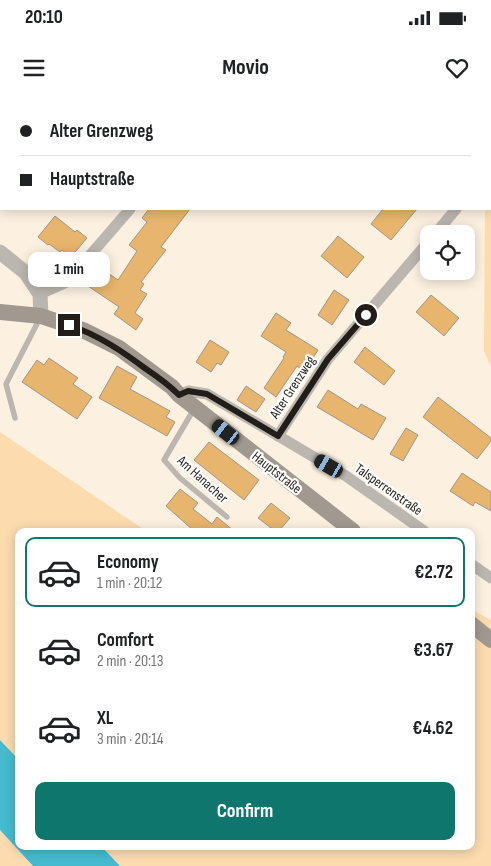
<!DOCTYPE html>
<html lang="en">
<head>
<meta charset="utf-8">
<style>
  body { margin:0; font-family:"Sofia Sans Condensed",sans-serif; background:#f6f6f6; color:#202124; height:100vh; display:flex; flex-direction:column; font-size:19px; white-space:nowrap }
  * { box-sizing:border-box; margin:0 }
  p { font-size:16px; color:#757577 }
  .icon { flex:none; width:28px; height:28px; fill:none; stroke:currentColor; stroke-width:2; stroke-linecap:round; stroke-linejoin:round }
  .map { position:relative; flex:1; overflow:hidden }
  .details { position:absolute; left:15px; top:428px; width:460px; height:322px; display:flex; flex-direction:column; background:#fff; border-radius:10px; box-shadow:0 2px 12px #0003 }
  .details>* { flex:none }
  .guide { position:absolute; left:0px; top:0px; width:491px; height:110px; box-shadow:0 2px 12px #0003; display:grid; align-content:center; height:110px; padding:0 20px; background:#fff }
  .tools { position:absolute; left:420px; top:125px; display:grid; gap:10px }
  .tools a { display:grid; place-items:center; width:55px; height:55px; border-radius:10px; background:#fff; box-shadow:0 2px 12px #0003; font-size:25px }
  .end { position:absolute; width:22px; height:22px; margin:-11px; border:6px solid #221d18; background:#fff; box-shadow:0 0 0 2px #fff }
  .from { border-radius:50% }
  .bubble { position:absolute; height:35px; border-radius:10px; background:#fff; box-shadow:0 2px 12px #0003; font-size:16px; font-weight:700; line-height:35px; text-align:center }
  .car { position:absolute; width:15px; height:30px; margin:-15px -8px; border-radius:6px; box-shadow:0 0 4px 1px #0007; background:linear-gradient(#222 24%,#8ab4d8 0 40%,#222 0 76%,#8ab4d8 0 86%,#222 0) }
  .guide b { display:flex; align-items:center; gap:18px; height:48px; font-size:19px }
  .guide b+b { border-top:1px solid #e0e0e0 }
  .guide i { width:12px; height:12px; background:#202124 }
  ul { padding:9px 0 0; list-style:none }
  li { display:flex; align-items:center; gap:15px; height:70px; margin:0 10px 8px; padding:0 10px; border:2px solid transparent; border-radius:10px }
  li div { flex:1 }
  li b { display:block; font-size:19px }
  li em { font-style:normal; font-weight:700 }
  li.selected { border-color:#0f766e }
  li>.icon { width:45px; height:45px; stroke-width:1.5 }
  .action { display:flex; gap:10px; margin-top:auto; padding:10px 20px }
  .action a { flex:1; height:58px; border-radius:10px; background:#0f766e; color:#fff; font-size:20px; font-weight:700; line-height:58px; text-align:center }
  .status { display:flex; justify-content:space-between; align-items:center; height:35px; padding:0 25px; background:#fff; direction:ltr }
  .status svg { height:14px; fill:currentColor }
  header { display:flex; justify-content:space-between; align-items:center; height:65px; padding:0 20px; background:#fff; font-size:22px; font-weight:700 }
  .map>svg:first-child { display:block }
  .green { fill:#fcdbaf }
  .water { fill:#46bbcf }
  .building { fill:#e7b56d; stroke:#a19687 }
  .lines { fill:none; stroke-linecap:round; stroke-linejoin:round }
  .service { stroke:#bcb6b0; stroke-width:5.5 }
  .minor { stroke:#bcb6b0; stroke-width:11 }
  .tertiary { stroke:#bcb6b0; stroke-width:15 }
  .secondary { stroke:#a1998f; stroke-width:16 }
  .route { stroke:#221d18; stroke-width:6 }
  .labels { text-anchor:middle; stroke-width:4.5; stroke-linejoin:round; paint-order:stroke }
  .street-label { font-size:14px; fill:#221d18; stroke:#fff }
</style>
</head>
<body>
<div class="status"><b>20:10</b><svg viewBox="0 0 49 12"><path d="M0 12V9h3v3zM5 12V6h3v6zM10 12V3h3v9zM15 12V0h3v12zM26 1h20v11H26zM47 4h2v5h-2z"/></svg></div>
<header><svg class="icon" aria-label="menu" viewBox="0 0 24 24"><path d="M4 6h16M4 12h16M4 18h16"/></svg>Movio<svg class="icon" aria-label="heart" viewBox="0 0 24 24"><path d="M12 20l-8-8c-3-5 5-10 8-4 3-6 11-1 8 4z"/></svg></header>
<div class="map">
<svg width="491" height="766" viewBox="0 0 491 766">
  <rect width="100%" height="100%" fill="#fcf0e0"/>
  <g class="green">
    <path d="M389,0H491V267L484,251L485,109H490V1Z"/>
    <path d="M0,332L146,431H19V660L0,640Z"/>
    <path d="M471,509L491,520V766H120L101,746H471Z"/>
    <path d="M0,730L33,766H0Z"/>
  </g>
  <path class="water" d="M0,640L19,660V746H101L120,766H33L0,730Z"/>
  <g class="building">
    <path d="M149,109H190L161,147L166,150L141,182L144,184L140,190L147,194L135,213L143,219L136,230L114,214L119,207L88,186L101,168L118,180L137,151L129,145L147,122L142,118Z"/>
    <path d="M383,109H417L391,140L371,124Z"/>
    <path d="M55,116L75,132L77,130L87,138L71,157L62,150L60,152L49,144L48,145L38,137Z"/>
    <path d="M338,136L364,157L347,178L321,156Z"/>
    <path d="M334,190L349,200L332,225L318,215Z"/>
    <path d="M431,195L459,218L444,236L416,212Z"/>
    <path d="M276,213L291,223L286,230L318,250L305,271L297,266L276,297L264,288L284,258L283,257L286,252L261,236Z"/>
    <path d="M210,240L229,252L221,265L217,263L211,272L196,262Z"/>
    <path d="M365,247L395,271L384,285L354,262Z"/>
    <path d="M49,258L78,278L73,284L92,297L77,319L22,282L37,260L44,265Z"/>
    <path d="M117,266L137,277L130,289L170,311L166,317L175,322L167,336L99,298Z"/>
    <path d="M246,286L265,299L256,312L237,300Z"/>
    <path d="M328,290L358,309L361,304L386,318L373,340L317,307Z"/>
    <path d="M438,297L491,338V341L477,359L423,317Z"/>
    <path d="M406,328L418,335L403,361L390,354Z"/>
    <path d="M209,342L259,380L244,400L194,360Z"/>
    <path d="M462,373L491,392V411L475,402L473,406L450,391Z"/>
    <path d="M180,389L198,403L193,409L202,416L212,424L217,417L234,431H194L166,406Z"/>
    <path d="M271,403L290,418L279,431H275L258,418Z"/>
  </g>
  <g class="lines">
    <g class="service">
      <path d="M194,309L164,360L180,378L227,417"/>
      <path d="M15,318L6,284L40,218"/>
    </g>
    <g class="minor">
      <path d="M382,0L383,1"/>
      <path d="M217,1L218,0"/>
      <path d="M490,80H491"/>
      <path d="M435,134L456,109"/>
      <path d="M40,194L67,182L130,109"/>
      <path d="M179,295L188,291L207,294L346,376L424,431"/>
      <path d="M278,336L328,259L429,141"/>
      <path d="M471,464L491,478"/>
    </g>
    <path class="tertiary" d="M0,152L26,173L40,194L41,216"/>
    <g class="secondary">
      <path d="M0,212L41,216L83,230L119,248L172,287L179,295L353,431"/>
      <path d="M471,524L491,540"/>
    </g>
  </g>
  <g class="lines">
    <path class="route" d="M69,225C98,235 122,251 146,269C158,277 169,285 179,295L188,291L207,294L278,336L328,259L366,215"/>
  </g>
  <g class="labels">
    <g class="street-label">
      <text transform="translate(292 287) rotate(-57)" y="5">Alter Grenzweg</text>
      <text transform="translate(277 372) rotate(38)" y="5">Hauptstraße</text>
      <text transform="translate(203 379) rotate(42)" y="5">Am Hanacher</text>
      <text transform="translate(389 389) rotate(35)" y="5">Talsperrenstraße</text>
    </g>
  </g>
</svg>
<div class="tools">
<a><svg class="icon" aria-label="locate" viewBox="0 0 24 24"><circle cx="12" cy="12" r="6"/><path d="M12 2v4M12 18v4M2 12h4M18 12h4"/></svg></a>
</div>
<i class="end from" style="left:366px;top:215px"></i>
<i class="end" style="left:69px;top:225px"></i>
<div class="bubble" style="left:28px;top:152px;width:82px">1 min</div>
<i class="car" style="left:226px;top:332px;rotate:308deg"></i>
<i class="car" style="left:329px;top:366px;rotate:300deg"></i>
<div class="guide">
<b><i class="from"></i>Alter Grenzweg</b>
<b><i></i>Hauptstraße</b>
</div>
<section class="details">
<ul>
<li class="selected"><svg class="icon" aria-label="car" viewBox="0 0 24 24"><path d="M5 17H2v-5l4-1 3-4h7l3 4 3 1v5h-3M9 17h6M6 11h13"/><circle cx="7" cy="17" r="2"/><circle cx="17" cy="17" r="2"/></svg><div><b>Economy</b><p>1 min · 20:12</p></div><em>€2.72</em></li>
<li><svg class="icon" aria-label="car" viewBox="0 0 24 24"><path d="M5 17H2v-5l4-1 3-4h7l3 4 3 1v5h-3M9 17h6M6 11h13"/><circle cx="7" cy="17" r="2"/><circle cx="17" cy="17" r="2"/></svg><div><b>Comfort</b><p>2 min · 20:13</p></div><em>€3.67</em></li>
<li><svg class="icon" aria-label="car" viewBox="0 0 24 24"><path d="M5 17H2v-5l4-1 3-4h7l3 4 3 1v5h-3M9 17h6M6 11h13"/><circle cx="7" cy="17" r="2"/><circle cx="17" cy="17" r="2"/></svg><div><b>XL</b><p>3 min · 20:14</p></div><em>€4.62</em></li>
</ul>
<div class="action"><a>Confirm</a></div>
</section>
</div>
</body>
</html>
